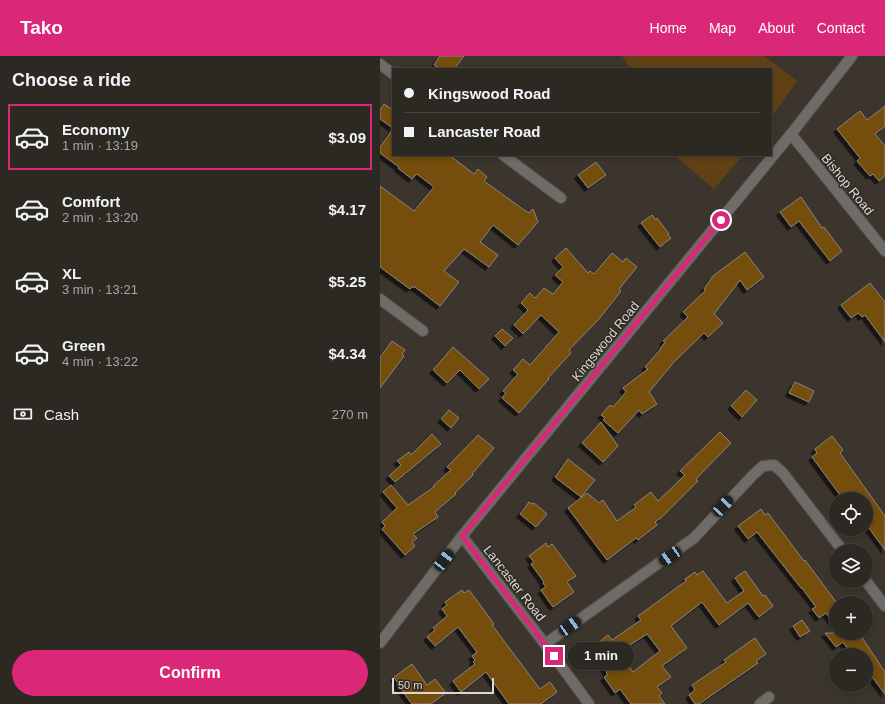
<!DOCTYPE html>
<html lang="en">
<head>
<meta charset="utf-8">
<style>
  body { margin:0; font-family:Arial,sans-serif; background:#34302a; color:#f1f3f6; height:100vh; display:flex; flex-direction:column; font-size:15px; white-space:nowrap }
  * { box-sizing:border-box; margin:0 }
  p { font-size:13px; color:#a6a6a5 }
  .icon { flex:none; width:22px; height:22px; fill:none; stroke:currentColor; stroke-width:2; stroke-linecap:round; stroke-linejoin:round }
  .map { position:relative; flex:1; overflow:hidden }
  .side { display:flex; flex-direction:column; background:#2c2822; width:380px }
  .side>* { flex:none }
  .guide { position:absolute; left:12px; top:12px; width:380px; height:88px; border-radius:0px; box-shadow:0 2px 6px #0003,0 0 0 1px #484440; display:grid; align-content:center; height:88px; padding:0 12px; background:#2c2822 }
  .buttons { position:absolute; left:449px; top:436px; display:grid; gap:8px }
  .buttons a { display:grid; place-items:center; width:44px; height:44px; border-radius:50%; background:#2c2822; box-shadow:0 2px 6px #0003,0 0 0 1px #484440; font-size:20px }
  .scale { position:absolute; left:12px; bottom:10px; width:102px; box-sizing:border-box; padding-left:4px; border:2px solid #dbd8d4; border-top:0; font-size:11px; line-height:14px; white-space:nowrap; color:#dbd8d4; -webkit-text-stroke:3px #312b25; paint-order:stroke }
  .end { position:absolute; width:18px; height:18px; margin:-9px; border:5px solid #db2777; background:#fff; box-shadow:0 0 0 2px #fff }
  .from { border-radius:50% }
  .bubble { position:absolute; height:28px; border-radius:14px; background:#2c2822; box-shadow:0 2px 6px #0003,0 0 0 1px #484440; font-size:13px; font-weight:700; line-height:28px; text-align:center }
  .car { position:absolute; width:12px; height:24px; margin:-12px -6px; border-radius:5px; box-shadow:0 0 3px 1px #0007; background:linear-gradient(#222 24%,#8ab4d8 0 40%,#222 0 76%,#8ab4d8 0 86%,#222 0) }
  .guide b { display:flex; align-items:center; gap:14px; height:38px; font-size:15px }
  .guide b+b { border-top:1px solid #484440 }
  .guide i { width:10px; height:10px; background:#f1f3f6 }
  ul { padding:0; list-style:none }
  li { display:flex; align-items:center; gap:12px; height:66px; margin:0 8px 6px; padding:0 4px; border:2px solid transparent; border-radius:0px }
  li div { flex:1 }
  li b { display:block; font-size:15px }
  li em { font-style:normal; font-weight:700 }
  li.selected { border-color:#db2777 }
  li>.icon { width:36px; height:36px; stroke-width:1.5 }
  h2 { padding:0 12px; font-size:18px; line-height:48px }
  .pay { display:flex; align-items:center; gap:10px; height:44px; padding:0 12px; font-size:15px }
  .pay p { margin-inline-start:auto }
  .primary-button { display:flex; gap:8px; margin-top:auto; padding:8px 12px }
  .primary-button a { flex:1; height:46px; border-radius:24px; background:#db2777; color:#fff; font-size:16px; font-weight:700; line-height:46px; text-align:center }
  header { display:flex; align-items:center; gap:24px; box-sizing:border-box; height:56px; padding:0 20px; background:#db2777; color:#fff }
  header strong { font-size:19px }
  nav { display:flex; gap:22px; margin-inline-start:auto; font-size:14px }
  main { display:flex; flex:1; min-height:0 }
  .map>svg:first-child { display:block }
  .green { fill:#614114 }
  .building { fill:#744d0f; stroke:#8a837b; fill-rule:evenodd; filter:url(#shadow) }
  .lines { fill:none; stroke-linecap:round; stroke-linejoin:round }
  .minor-casing { stroke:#58524c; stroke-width:12 }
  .minor { stroke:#6e6b68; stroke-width:10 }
  .route { stroke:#db2777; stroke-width:5 }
  .labels { text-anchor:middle; stroke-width:3; stroke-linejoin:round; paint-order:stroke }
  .street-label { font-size:13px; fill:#dbd8d4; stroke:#312b25 }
</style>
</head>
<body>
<header>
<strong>Tako</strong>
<nav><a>Home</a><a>Map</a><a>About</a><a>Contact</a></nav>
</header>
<main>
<section class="side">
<h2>Choose a ride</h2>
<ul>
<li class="selected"><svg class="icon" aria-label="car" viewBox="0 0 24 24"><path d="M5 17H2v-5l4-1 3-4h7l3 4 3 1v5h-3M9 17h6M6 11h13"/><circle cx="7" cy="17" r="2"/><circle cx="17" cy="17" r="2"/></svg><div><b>Economy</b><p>1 min · 13:19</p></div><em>$3.09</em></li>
<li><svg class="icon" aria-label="car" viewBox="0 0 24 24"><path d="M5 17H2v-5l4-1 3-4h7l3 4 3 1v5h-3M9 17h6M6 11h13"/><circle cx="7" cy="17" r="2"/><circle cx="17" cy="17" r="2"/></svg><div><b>Comfort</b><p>2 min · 13:20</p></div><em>$4.17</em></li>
<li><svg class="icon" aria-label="car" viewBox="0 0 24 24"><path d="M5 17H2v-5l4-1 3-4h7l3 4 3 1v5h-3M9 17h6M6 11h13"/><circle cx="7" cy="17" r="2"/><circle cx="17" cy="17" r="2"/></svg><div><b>XL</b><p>3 min · 13:21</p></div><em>$5.25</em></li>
<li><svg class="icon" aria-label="car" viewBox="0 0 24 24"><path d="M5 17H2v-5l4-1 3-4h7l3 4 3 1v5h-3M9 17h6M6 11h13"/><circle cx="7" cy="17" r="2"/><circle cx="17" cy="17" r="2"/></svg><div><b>Green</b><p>4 min · 13:22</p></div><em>$4.34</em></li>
</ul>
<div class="pay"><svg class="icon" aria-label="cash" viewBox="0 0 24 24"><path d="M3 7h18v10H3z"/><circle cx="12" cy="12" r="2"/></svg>Cash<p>270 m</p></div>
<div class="primary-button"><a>Confirm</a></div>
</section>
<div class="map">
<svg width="505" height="648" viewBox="0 0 505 648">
  <defs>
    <filter id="shadow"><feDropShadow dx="-3.5" dy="3.5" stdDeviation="0" flood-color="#0009"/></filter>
  </defs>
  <rect width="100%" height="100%" fill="#3b352e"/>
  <g class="green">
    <path d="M242,0H384L417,25L391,62V13H251Z"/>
    <path d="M294,99H363L334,133Z"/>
  </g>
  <g class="building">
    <path d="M60,0H84L74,13H60L54,9Z"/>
    <path d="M4,48L13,54V72L0,63V54Z"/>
    <path d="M505,50V70L495,78L505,90V120L499,125L493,118L490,120L477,105L480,102L457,73L480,55L487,64Z"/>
    <path d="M13,73V99H69L94,118L98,113L107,121L104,125L144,154L149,157L153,153L158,166L138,189L113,169L100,186L118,199L109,211L84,193L64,215L79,226L60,250L35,231H32L30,233L0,211V130L34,155L54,131L37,118L32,123L18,112L19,111L0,97V91Z"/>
    <path d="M216,106L226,119L208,132L198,119Z"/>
    <path d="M421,141L442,172L444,171L462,195L450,205L419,165L411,171L400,156Z"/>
    <path d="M272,159L276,164L277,162L289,178L288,179L291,182L280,191L261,167Z"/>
    <path d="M186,192L208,217L210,215L214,218L232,197L243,206L246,202L257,211L239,233L241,235L219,263L189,294L191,297L168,322L169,323L139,357L122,342L126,337L123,335L138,318L133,314L143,303L150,309L179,276L161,259L143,278L134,269L148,254L141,247L150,237L155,242L164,232L173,238L183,226L175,219L183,211L175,202Z"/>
    <path d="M365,196L384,221L367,234L360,224L334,258L343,267L328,281L324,277L294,306L269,336L277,348L262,358L259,354L238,377L223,364L225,362L221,359L230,349L233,351L246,336L243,332L268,313L265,311L279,295L285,286L283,285L308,261L303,256L326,234L324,233L333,220Z"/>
    <path d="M490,227L505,246V286L485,259L482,261L478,257L471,262L461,249Z"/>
    <path d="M122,273L133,282L125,290L115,280Z"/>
    <path d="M12,285L25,294L22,298L24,300L0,332V301Z"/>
    <path d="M73,291L109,323L99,333L80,314L67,327L53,314Z"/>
    <path d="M415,326L434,335L429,346L409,337Z"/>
    <path d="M366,334L377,344L362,361L351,350Z"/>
    <path d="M69,354L79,362L71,372L61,363Z"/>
    <path d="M221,366L238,390L223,406L202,387Z"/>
    <path d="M340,376L351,387L316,423L318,425L282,461L275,466L277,469L258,484L256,482L227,504L188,452L207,437L219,447L223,444L237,465L256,451L254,449L271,436L278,445L305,419L300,415Z"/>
    <path d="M52,378L61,388L15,426L9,420L21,409L17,405L29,396L31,399Z"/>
    <path d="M98,379L114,392L92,418L93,419L75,437L76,438L55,456L58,461L33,478L37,482L32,486L35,490L25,499L2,473L5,470L2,466L17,452L3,436L11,429L28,449L54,431L53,430L71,414L67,411Z"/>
    <path d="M452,380L463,394L460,397L505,460V494L486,468V443H463L432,401L437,397L435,393Z"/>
    <path d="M188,403L215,424L201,441L175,421Z"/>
    <path d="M149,446L152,448L154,447L167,458L156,471L140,458Z"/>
    <path d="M381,453L385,459L388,457L424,505L425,504L456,546V570L446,557L439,562L432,553L436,551L422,532H421L377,476L368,483L358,470Z"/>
    <path d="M166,487L168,491L172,488L196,520L187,526L194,536L173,551L161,534L166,531L163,527L164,526L151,508L154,506L149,500Z"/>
    <path d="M323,515L347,547L364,535L355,522L365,515L383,540L385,539L393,550L379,561L368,547L339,569L322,546L291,570L307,592L282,610L291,621L277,631L282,637L279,640L285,648H251L240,633L235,637L224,621L228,619L226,617L227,616L210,593L228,579L232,584L261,564L258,560L306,525L305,523L315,516L317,519ZM267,578L280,595L253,616L239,596Z"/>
    <path d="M82,534L84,537L89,534L114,568L112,569L160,633L170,626L177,636L161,648H129L106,616L81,636L73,625L95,608L93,606L95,604L92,600L97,596L78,571L55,590L47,581L55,574L53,572L67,560L62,553L67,549L65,546Z"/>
    <path d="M422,564L430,575L420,581L413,570Z"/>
    <path d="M445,577H479L505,616V638L486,613V599H472L463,586L456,591Z"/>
    <path d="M375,582L386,598L376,605L378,607L319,648H315L309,639L315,634L312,629L346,606L344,604Z"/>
    <path d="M32,608L47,629L55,623L66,637L51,648H32L17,628L18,627L14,621Z"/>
  </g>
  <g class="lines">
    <g class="minor-casing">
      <g id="minor">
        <path d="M0,8L13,18"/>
        <path d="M411,78L505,195"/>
        <path d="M123,99L181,142"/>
        <path d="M0,243L43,275"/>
        <path d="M82,480L165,588L209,648"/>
        <path d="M486,525L505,550"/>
        <path d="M0,587L82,480L411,78L472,0"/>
        <path d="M165,588L314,482L373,419L383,410L394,409L403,417L463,495"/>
        <path d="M380,648L389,641"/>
      </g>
    </g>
    <use href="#minor" class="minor"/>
  </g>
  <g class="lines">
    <path class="route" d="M174,600L82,480L341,164"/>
  </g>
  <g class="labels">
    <g class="street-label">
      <text transform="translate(468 128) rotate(51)" y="5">Bishop Road</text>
      <text transform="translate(225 285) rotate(-51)" y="5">Kingswood Road</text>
      <text transform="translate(135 527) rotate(52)" y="5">Lancaster Road</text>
    </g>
  </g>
</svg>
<div class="buttons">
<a><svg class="icon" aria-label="locate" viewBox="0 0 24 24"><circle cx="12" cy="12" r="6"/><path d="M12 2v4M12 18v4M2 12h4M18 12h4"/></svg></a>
<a><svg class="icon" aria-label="layers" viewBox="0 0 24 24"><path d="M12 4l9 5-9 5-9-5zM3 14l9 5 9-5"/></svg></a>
<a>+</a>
<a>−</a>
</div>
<div class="scale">50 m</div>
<i class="end from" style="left:341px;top:164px"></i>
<i class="end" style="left:174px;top:600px"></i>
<div class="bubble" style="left:188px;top:586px;width:66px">1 min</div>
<i class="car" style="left:343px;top:450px;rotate:43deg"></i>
<i class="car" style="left:290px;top:500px;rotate:235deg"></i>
<i class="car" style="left:64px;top:504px;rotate:38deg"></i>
<i class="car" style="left:190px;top:570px;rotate:55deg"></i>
<div class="guide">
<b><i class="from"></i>Kingswood Road</b>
<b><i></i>Lancaster Road</b>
</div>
</div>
</main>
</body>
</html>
